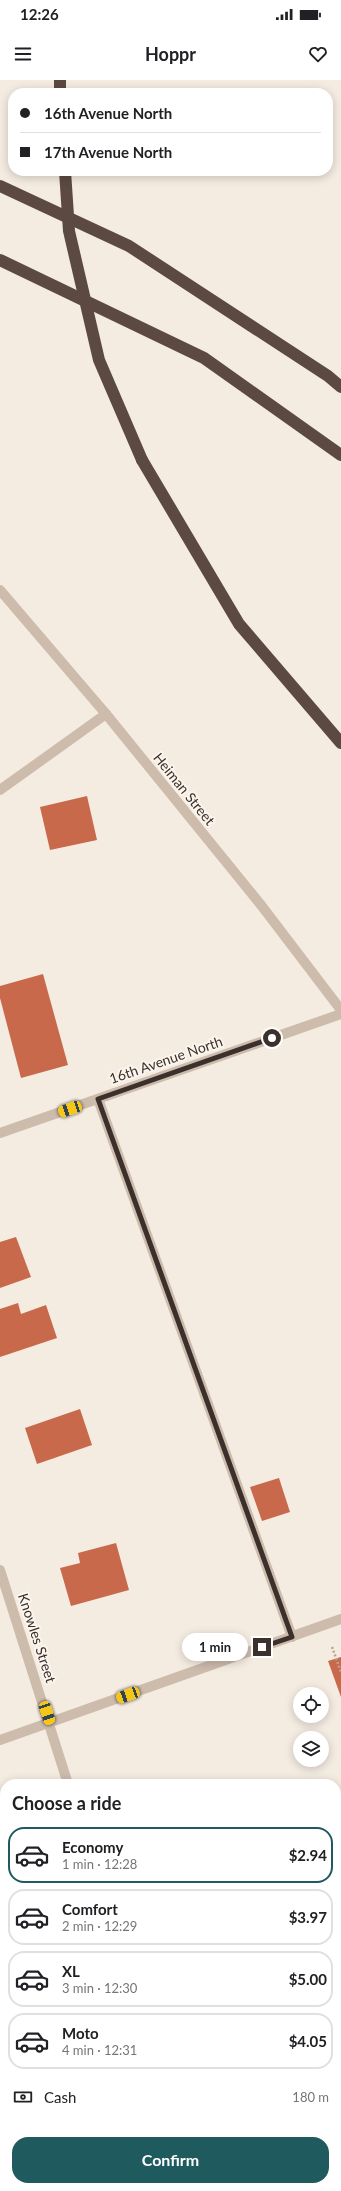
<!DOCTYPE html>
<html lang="en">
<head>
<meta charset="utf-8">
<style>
  body { margin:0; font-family:Lato,sans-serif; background:#f6f6f6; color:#202124; height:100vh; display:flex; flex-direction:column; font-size:15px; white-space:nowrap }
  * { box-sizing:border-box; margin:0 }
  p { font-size:13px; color:#757577 }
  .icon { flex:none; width:22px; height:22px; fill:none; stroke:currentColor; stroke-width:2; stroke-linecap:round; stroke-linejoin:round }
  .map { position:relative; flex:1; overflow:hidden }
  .side { position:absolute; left:0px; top:1699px; width:341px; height:412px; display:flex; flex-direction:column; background:#fff; border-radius:16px 16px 0 0; box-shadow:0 2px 10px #0003 }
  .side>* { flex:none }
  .banner { position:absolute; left:8px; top:8px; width:325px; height:88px; border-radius:16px; box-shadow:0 2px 10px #0003; display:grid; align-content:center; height:88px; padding:0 12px; background:#fff }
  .tools { position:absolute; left:293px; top:1607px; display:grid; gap:8px }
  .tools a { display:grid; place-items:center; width:36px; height:36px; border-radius:50%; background:#fff; box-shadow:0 2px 10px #0003; font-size:20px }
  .end { position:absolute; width:18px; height:18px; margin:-9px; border:5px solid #3b302b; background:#fff; box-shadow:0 0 0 2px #fff }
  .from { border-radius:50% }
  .bubble { position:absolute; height:28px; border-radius:14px; background:#fff; box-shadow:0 2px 10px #0003; font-size:13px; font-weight:700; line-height:28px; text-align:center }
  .car { position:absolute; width:12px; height:24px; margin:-12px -6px; border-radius:5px; box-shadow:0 0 3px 1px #0007; background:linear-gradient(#f5c518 24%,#345 0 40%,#f5c518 0 76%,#345 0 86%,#f5c518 0) }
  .banner b { display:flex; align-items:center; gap:14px; height:38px; font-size:15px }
  .banner b+b { border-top:1px solid #e0e0e0 }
  .banner i { width:10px; height:10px; background:#202124 }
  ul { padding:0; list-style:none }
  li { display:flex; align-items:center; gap:12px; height:56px; margin:0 8px 6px; padding:0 4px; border:2px solid #e0e0e0; border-radius:16px }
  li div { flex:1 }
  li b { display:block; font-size:15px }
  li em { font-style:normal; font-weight:700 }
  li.current { border-color:#1f5a5e }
  li>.icon { width:36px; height:36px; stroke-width:1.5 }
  h2 { padding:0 12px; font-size:18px; line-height:48px }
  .pay { display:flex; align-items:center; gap:10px; height:44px; padding:0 12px; font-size:15px }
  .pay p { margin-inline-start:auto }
  .primary-button { display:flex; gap:8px; margin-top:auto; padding:8px 12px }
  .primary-button a { flex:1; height:46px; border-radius:16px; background:#1f5a5e; color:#fff; font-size:16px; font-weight:700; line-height:46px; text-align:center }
  .status { display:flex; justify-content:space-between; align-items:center; height:28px; padding:0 20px; background:#fff; direction:ltr }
  .status svg { height:11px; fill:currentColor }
  header { display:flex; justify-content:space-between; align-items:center; height:52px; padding:0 12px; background:#fff; font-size:18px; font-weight:700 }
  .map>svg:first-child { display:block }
  .building { fill:#c8694b }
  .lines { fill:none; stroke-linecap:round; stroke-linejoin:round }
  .path { stroke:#b9a596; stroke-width:2.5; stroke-dasharray:2 2; stroke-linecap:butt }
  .service { stroke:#cdbbac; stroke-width:10 }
  .minor { stroke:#cdbbac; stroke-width:10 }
  .motorway { stroke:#5c4a42; stroke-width:12 }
  .motorway-bridge { stroke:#5c4a42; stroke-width:12 }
  .route { stroke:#3b302b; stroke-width:5 }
  .labels { text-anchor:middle; stroke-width:4; stroke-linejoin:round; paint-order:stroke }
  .street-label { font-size:14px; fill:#3b302b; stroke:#fbf5ee }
</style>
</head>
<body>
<div class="status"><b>12:26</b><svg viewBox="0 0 49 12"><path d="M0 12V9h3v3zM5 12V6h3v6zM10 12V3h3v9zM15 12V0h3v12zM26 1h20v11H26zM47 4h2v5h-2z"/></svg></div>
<header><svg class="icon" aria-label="menu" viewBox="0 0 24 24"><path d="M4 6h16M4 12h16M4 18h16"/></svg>Hoppr<svg class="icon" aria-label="heart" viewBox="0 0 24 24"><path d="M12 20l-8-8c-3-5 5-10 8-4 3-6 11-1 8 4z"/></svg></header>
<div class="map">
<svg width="341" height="2111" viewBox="0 0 341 2111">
  <rect width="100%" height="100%" fill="#f4ebe1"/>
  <g class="building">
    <path d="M87,716L97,760L50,770L40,727Z"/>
    <path d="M43,894L68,985L21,998L0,918V906Z"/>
    <path d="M16,1157L31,1197L0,1208V1162Z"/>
    <path d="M18,1223L21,1234L46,1225L57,1258L0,1277V1229Z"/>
    <path d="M80,1329L92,1365L37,1384L25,1348Z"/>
    <path d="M279,1398L290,1432L262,1441L250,1407Z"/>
    <path d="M116,1463L129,1510L71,1526L60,1488L80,1483L78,1473Z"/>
    <path d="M341,1577V1617L328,1581Z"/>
    <path d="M341,1717V1799L336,1800V1718Z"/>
    <path d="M5,1809V1853L0,1855V1811Z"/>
    <path d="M5,1863V1907L0,1908V1865Z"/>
    <path d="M5,1943V1974L0,1976V1945Z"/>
    <path d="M341,2056V2100L336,2102V2058Z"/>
    <path d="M74,2106H103L104,2111H61Z"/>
    <path d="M261,2106H322L307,2111H263Z"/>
  </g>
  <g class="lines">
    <path class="path" d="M332,1567L341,1592"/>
    <g class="service">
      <path d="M0,710L106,634"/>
      <path d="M98,1019L292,1557"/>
      <path d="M336,1888L341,1886"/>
    </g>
    <g class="minor">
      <path d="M0,510L106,634L261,825L341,930"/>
      <path d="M0,1053L341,934"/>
      <path d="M0,1490L68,1704"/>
      <path d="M0,1660L341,1539"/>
      <path d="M193,2106L194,2111"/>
    </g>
    <g class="motorway">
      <path d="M60,13V0"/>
      <path d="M0,106L129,166L328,296L341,307"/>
      <path d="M0,180L204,278L341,375"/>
      <path d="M142,380L239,544L341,663"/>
    </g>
    <path class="motorway-bridge" d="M65,91L69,151L99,280L142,380"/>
  </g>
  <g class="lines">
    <path class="route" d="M262,1567L292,1557L98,1019L272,958"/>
  </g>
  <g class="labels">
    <g class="street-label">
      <text transform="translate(184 709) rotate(51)" y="5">Heiman Street</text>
      <text transform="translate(166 980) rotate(-19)" y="5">16th Avenue North</text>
      <text transform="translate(37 1558) rotate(72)" y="5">Knowles Street</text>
    </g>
  </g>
</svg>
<div class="tools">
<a><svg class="icon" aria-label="locate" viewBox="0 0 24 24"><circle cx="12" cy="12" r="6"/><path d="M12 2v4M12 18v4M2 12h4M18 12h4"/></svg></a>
<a><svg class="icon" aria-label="layers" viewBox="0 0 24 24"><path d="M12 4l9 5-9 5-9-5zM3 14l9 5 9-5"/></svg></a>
</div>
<i class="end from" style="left:272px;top:958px"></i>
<i class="end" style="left:262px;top:1567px"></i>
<div class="bubble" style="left:182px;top:1553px;width:66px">1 min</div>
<i class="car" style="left:70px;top:1029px;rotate:251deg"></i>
<i class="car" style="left:128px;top:1615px;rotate:250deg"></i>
<i class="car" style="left:47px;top:1633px;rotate:162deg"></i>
<div class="banner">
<b><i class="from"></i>16th Avenue North</b>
<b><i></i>17th Avenue North</b>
</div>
<section class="side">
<h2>Choose a ride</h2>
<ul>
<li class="current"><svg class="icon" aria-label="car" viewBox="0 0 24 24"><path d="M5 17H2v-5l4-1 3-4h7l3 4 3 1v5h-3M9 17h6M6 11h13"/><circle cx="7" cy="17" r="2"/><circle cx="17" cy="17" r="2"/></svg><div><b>Economy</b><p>1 min · 12:28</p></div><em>$2.94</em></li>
<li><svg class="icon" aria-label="car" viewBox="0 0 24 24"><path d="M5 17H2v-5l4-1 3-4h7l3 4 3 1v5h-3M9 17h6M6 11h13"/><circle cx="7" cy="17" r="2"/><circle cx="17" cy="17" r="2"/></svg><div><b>Comfort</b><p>2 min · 12:29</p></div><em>$3.97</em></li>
<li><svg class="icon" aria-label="car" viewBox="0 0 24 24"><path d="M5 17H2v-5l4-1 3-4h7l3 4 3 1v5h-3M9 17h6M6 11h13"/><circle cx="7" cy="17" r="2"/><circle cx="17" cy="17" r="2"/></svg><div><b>XL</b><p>3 min · 12:30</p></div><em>$5.00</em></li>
<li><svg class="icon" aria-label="car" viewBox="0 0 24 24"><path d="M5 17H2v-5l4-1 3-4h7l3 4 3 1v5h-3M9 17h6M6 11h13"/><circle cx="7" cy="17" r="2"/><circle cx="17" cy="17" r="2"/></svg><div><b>Moto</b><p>4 min · 12:31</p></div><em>$4.05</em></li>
</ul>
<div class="pay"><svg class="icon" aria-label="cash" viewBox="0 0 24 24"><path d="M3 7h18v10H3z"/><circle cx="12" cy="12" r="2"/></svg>Cash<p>180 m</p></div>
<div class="primary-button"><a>Confirm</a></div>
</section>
</div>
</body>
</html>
